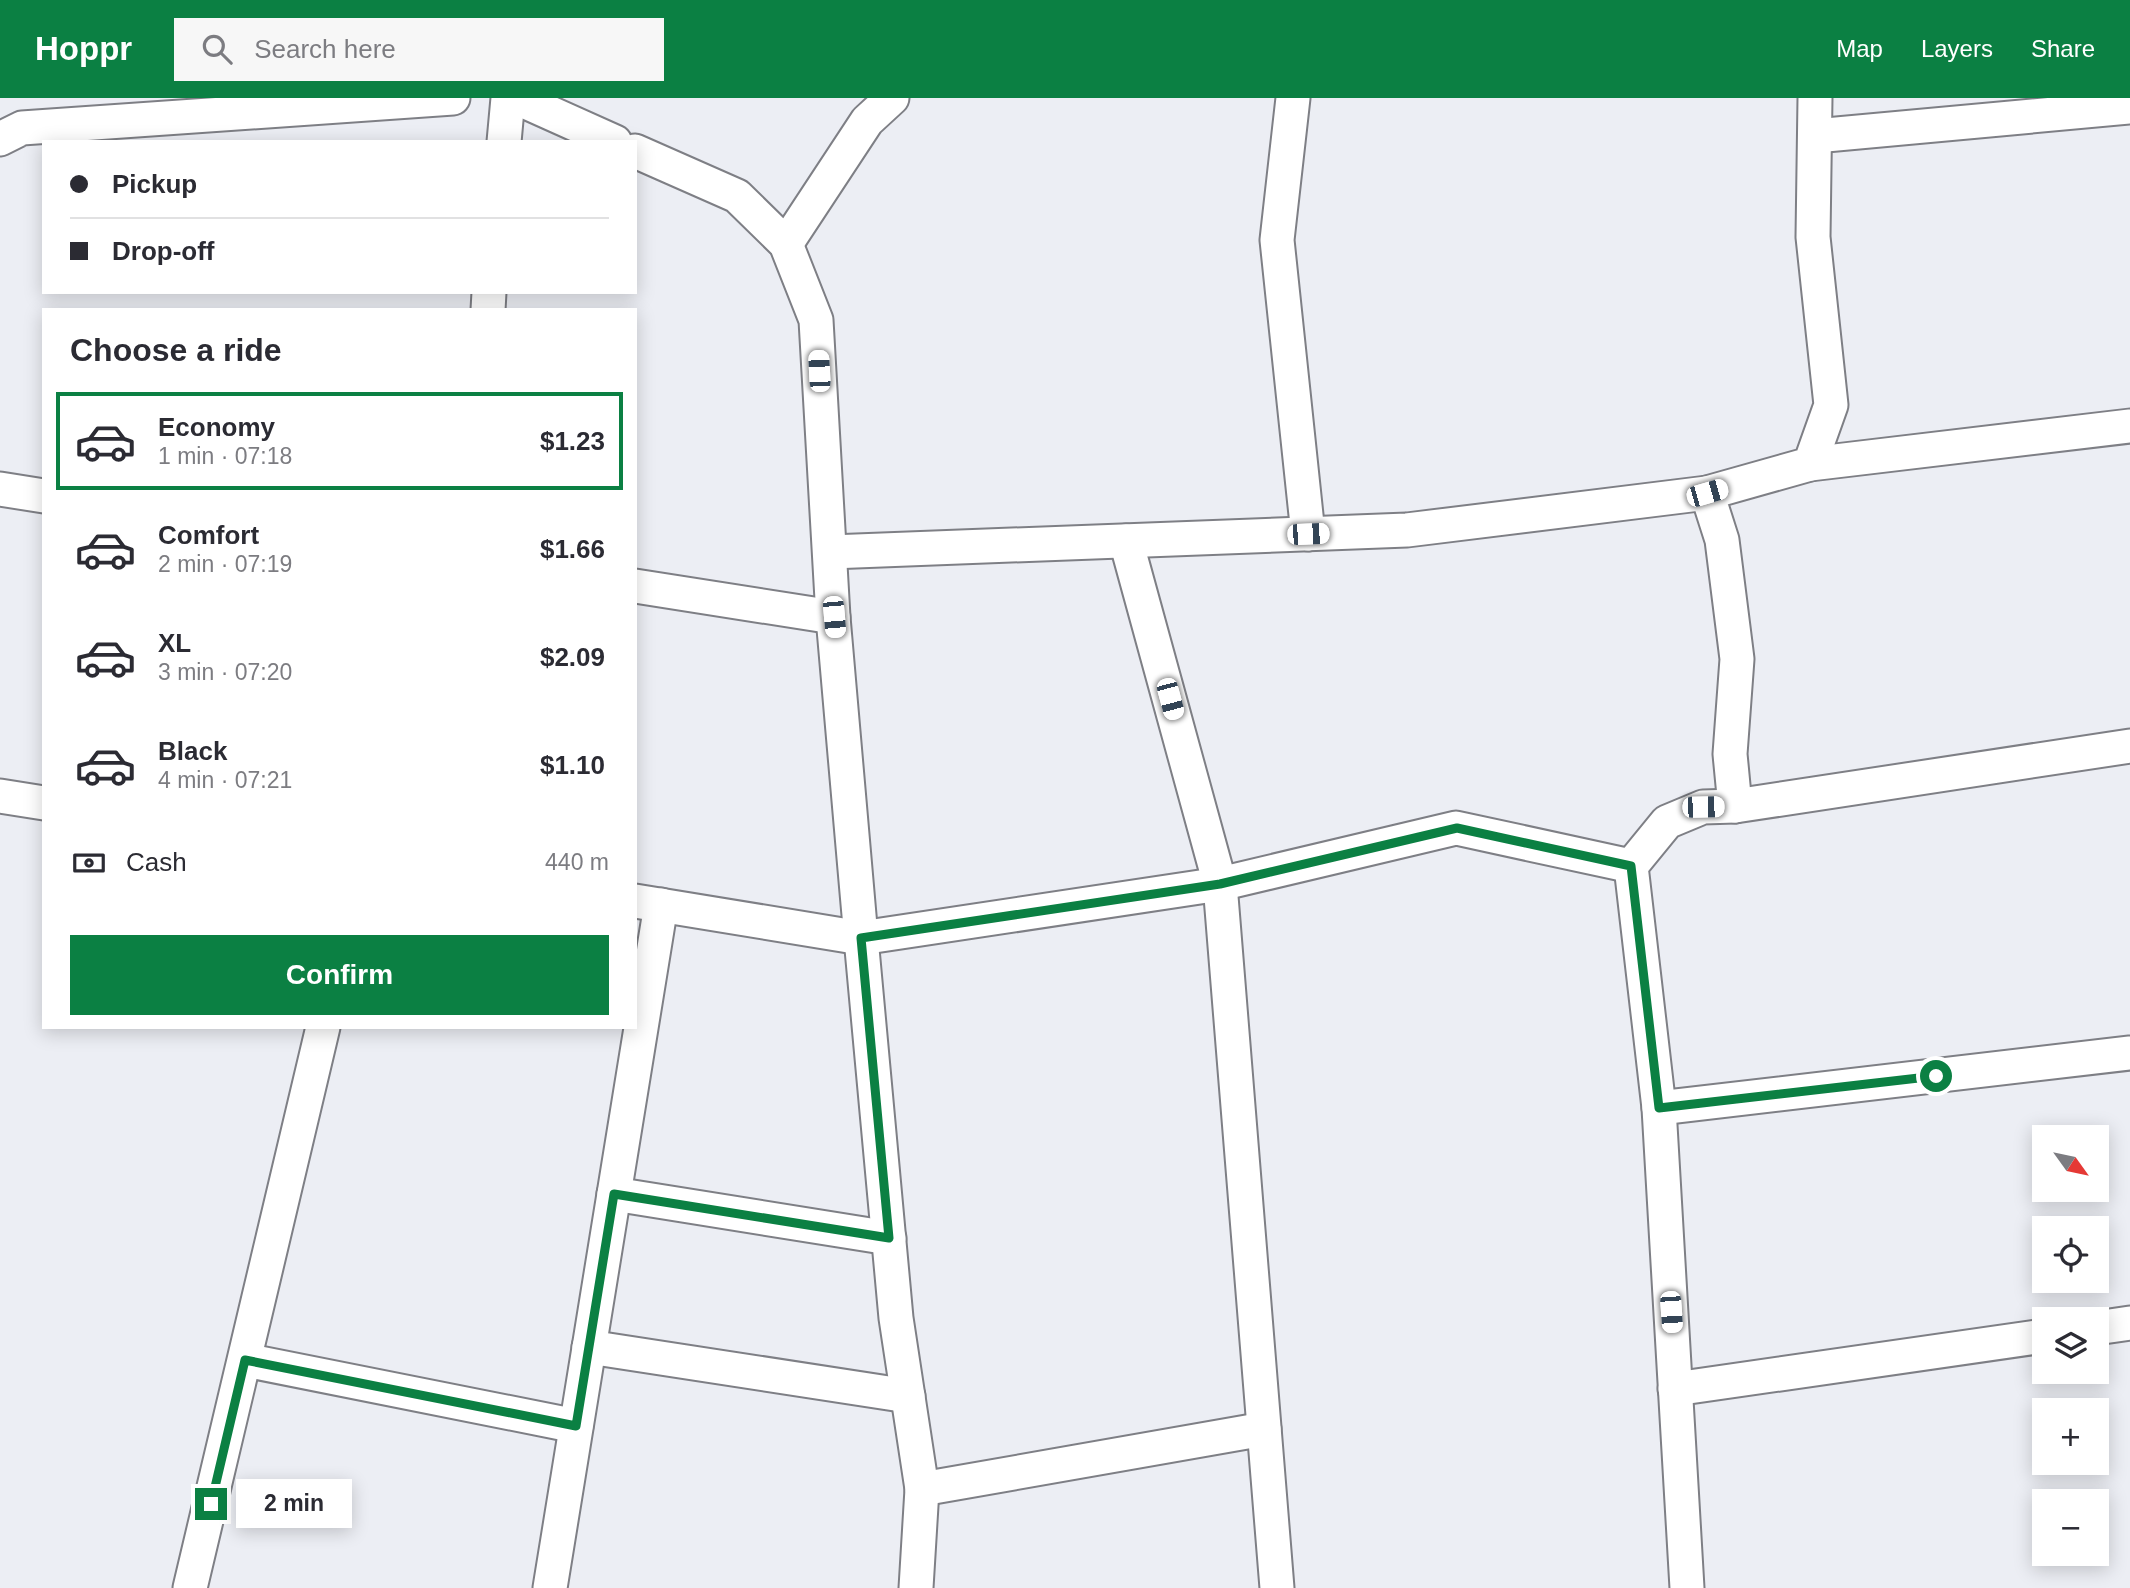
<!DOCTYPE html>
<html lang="en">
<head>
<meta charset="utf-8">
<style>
  body { margin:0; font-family:Helvetica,sans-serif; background:#f7f7f7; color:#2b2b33; height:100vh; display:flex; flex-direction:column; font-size:26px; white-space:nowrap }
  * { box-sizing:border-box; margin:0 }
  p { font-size:23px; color:#7c7c81 }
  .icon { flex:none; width:38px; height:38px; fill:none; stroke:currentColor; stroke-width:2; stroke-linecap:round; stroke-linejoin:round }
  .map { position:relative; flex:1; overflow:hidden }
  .drawer { position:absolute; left:42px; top:210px; width:595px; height:721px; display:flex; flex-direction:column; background:#fff; border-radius:0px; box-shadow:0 4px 18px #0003 }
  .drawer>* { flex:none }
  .banner { position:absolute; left:42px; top:42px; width:595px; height:154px; border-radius:0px; box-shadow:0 4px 18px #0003; display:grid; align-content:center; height:154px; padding:0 28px; background:#fff }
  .needle { width:46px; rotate:123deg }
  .buttons { position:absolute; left:2032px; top:1027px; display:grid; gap:14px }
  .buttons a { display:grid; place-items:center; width:77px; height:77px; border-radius:0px; background:#fff; box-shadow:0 4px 18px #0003; font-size:35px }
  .end { position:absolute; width:32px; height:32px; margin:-16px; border:9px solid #0b8043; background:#fff; box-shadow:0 0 0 4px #fff }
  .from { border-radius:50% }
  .bubble { position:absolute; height:49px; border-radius:0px; background:#fff; box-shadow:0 4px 18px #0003; font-size:23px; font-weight:700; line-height:49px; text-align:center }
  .car { position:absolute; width:21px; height:42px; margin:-21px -10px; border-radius:9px; box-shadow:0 0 5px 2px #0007; background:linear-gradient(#fff 24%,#345 0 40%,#fff 0 76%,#345 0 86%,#fff 0) }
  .banner b { display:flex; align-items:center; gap:24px; height:66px; font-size:26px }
  .banner b+b { border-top:2px solid #e1e1e2 }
  .banner i { width:18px; height:18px; background:#2b2b33 }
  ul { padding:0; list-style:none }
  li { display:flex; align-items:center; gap:21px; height:98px; margin:0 14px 10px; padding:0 14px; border:4px solid transparent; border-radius:0px }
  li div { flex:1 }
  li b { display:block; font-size:26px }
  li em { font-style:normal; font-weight:700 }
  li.selected { border-color:#0b8043 }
  li>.icon { width:63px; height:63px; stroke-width:1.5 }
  h2 { padding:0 28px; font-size:32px; line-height:84px }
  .pay { display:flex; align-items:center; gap:18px; height:77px; padding:0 28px; font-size:26px }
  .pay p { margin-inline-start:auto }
  .action { display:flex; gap:14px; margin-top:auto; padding:14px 28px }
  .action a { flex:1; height:80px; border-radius:0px; background:#0b8043; color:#fff; font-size:28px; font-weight:700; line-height:80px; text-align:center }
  header { display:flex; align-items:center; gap:42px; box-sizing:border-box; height:98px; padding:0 35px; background:#0b8043; color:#fff }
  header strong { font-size:33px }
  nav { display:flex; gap:38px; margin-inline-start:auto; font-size:24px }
  .search { width:490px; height:63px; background:#f7f7f7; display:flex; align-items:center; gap:18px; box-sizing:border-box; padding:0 24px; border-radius:0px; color:#7c7c81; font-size:26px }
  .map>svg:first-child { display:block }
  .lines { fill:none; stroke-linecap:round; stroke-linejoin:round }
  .minor-casing { stroke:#7e7f85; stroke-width:37 }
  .minor { stroke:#fff; stroke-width:33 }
  .route { stroke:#0b8043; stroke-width:9 }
</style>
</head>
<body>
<header>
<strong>Hoppr</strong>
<div class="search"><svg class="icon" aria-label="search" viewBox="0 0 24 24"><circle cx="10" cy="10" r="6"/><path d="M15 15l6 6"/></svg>Search here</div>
<nav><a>Map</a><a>Layers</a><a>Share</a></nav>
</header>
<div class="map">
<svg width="2130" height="1490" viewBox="0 0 2130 1490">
  <rect width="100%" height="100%" fill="#eceef4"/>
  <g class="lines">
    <g class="minor-casing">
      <g id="minor">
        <path d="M517,0L615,44"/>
        <path d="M1293,0L1277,142L1308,436"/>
        <path d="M1815,38L2130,9"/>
        <path d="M0,41L22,30L453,0"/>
        <path d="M504,44L508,0"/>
        <path d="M635,53L737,98L786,146L816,222L833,519L861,840L896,1220L922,1391L916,1490"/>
        <path d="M786,146L867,23L892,0"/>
        <path d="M488,212L489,194"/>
        <path d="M1810,366L2130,328"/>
        <path d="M0,391L44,398"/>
        <path d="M1126,443L1220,786L1277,1490"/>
        <path d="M830,454L1407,432L1707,395"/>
        <path d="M635,488L833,519"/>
        <path d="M0,698L44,705"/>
        <path d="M1735,708L1730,656L1737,561L1722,442L1707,395L1810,366L1831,307L1813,139L1815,0"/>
        <path d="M635,803L861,840L1220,786L1456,730L1631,768"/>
        <path d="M1659,1010L2130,955"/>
        <path d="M614,1096L889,1140"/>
        <path d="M2096,1230L2130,1225"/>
        <path d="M589,1249L908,1298"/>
        <path d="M245,1262L576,1328"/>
        <path d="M1675,1291L2044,1238"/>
        <path d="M922,1391L1264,1331"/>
        <path d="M190,1490L323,929"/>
        <path d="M550,1490L661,807"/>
        <path d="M1687,1490L1659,1010L1631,768L1667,724L1703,709L1735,708L2130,648"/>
      </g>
    </g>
    <use href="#minor" class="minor"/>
  </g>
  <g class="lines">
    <path class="route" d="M211,1406L245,1262L576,1328L614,1096L889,1140L861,840L1220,786L1457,730L1631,768L1659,1010L1936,978"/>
  </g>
</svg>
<div class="buttons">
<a><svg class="needle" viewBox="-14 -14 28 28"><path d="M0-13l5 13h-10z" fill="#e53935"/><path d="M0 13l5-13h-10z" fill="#7c7c81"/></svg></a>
<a><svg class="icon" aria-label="locate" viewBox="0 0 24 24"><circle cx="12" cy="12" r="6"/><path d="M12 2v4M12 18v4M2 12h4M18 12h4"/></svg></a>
<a><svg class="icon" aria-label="layers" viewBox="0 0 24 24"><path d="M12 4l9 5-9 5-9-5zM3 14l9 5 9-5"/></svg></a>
<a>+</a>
<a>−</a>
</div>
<i class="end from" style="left:1936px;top:978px"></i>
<i class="end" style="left:211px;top:1406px"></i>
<div class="bubble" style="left:236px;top:1381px;width:116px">2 min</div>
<i class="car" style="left:819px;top:273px;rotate:357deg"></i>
<i class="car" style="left:1707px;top:395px;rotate:74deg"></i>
<i class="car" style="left:1308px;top:436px;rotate:88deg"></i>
<i class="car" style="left:834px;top:519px;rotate:175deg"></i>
<i class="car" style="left:1170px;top:601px;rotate:165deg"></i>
<i class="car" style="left:1703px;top:709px;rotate:89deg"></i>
<i class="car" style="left:1671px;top:1214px;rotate:176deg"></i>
<div class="banner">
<b><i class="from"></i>Pickup</b>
<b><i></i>Drop-off</b>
</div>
<section class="drawer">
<h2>Choose a ride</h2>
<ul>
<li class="selected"><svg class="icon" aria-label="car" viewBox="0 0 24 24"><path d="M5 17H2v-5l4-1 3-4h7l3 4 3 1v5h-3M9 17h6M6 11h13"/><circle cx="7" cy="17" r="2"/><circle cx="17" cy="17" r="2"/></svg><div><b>Economy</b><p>1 min · 07:18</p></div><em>$1.23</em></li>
<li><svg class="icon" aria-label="car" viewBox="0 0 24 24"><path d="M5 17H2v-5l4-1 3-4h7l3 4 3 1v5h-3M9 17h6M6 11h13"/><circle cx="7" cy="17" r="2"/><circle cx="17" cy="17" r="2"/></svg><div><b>Comfort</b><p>2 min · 07:19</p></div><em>$1.66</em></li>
<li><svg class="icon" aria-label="car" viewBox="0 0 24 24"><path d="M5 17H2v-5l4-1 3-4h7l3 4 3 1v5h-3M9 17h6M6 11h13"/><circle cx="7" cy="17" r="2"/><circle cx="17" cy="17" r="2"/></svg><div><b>XL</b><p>3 min · 07:20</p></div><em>$2.09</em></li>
<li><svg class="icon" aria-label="car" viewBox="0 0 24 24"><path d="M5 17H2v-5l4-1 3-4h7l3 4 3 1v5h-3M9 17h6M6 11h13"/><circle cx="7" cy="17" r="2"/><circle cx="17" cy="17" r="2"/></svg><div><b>Black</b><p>4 min · 07:21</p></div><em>$1.10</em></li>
</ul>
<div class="pay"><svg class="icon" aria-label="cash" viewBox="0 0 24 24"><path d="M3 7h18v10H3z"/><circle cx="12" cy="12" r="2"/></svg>Cash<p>440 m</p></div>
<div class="action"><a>Confirm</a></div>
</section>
</div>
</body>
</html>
